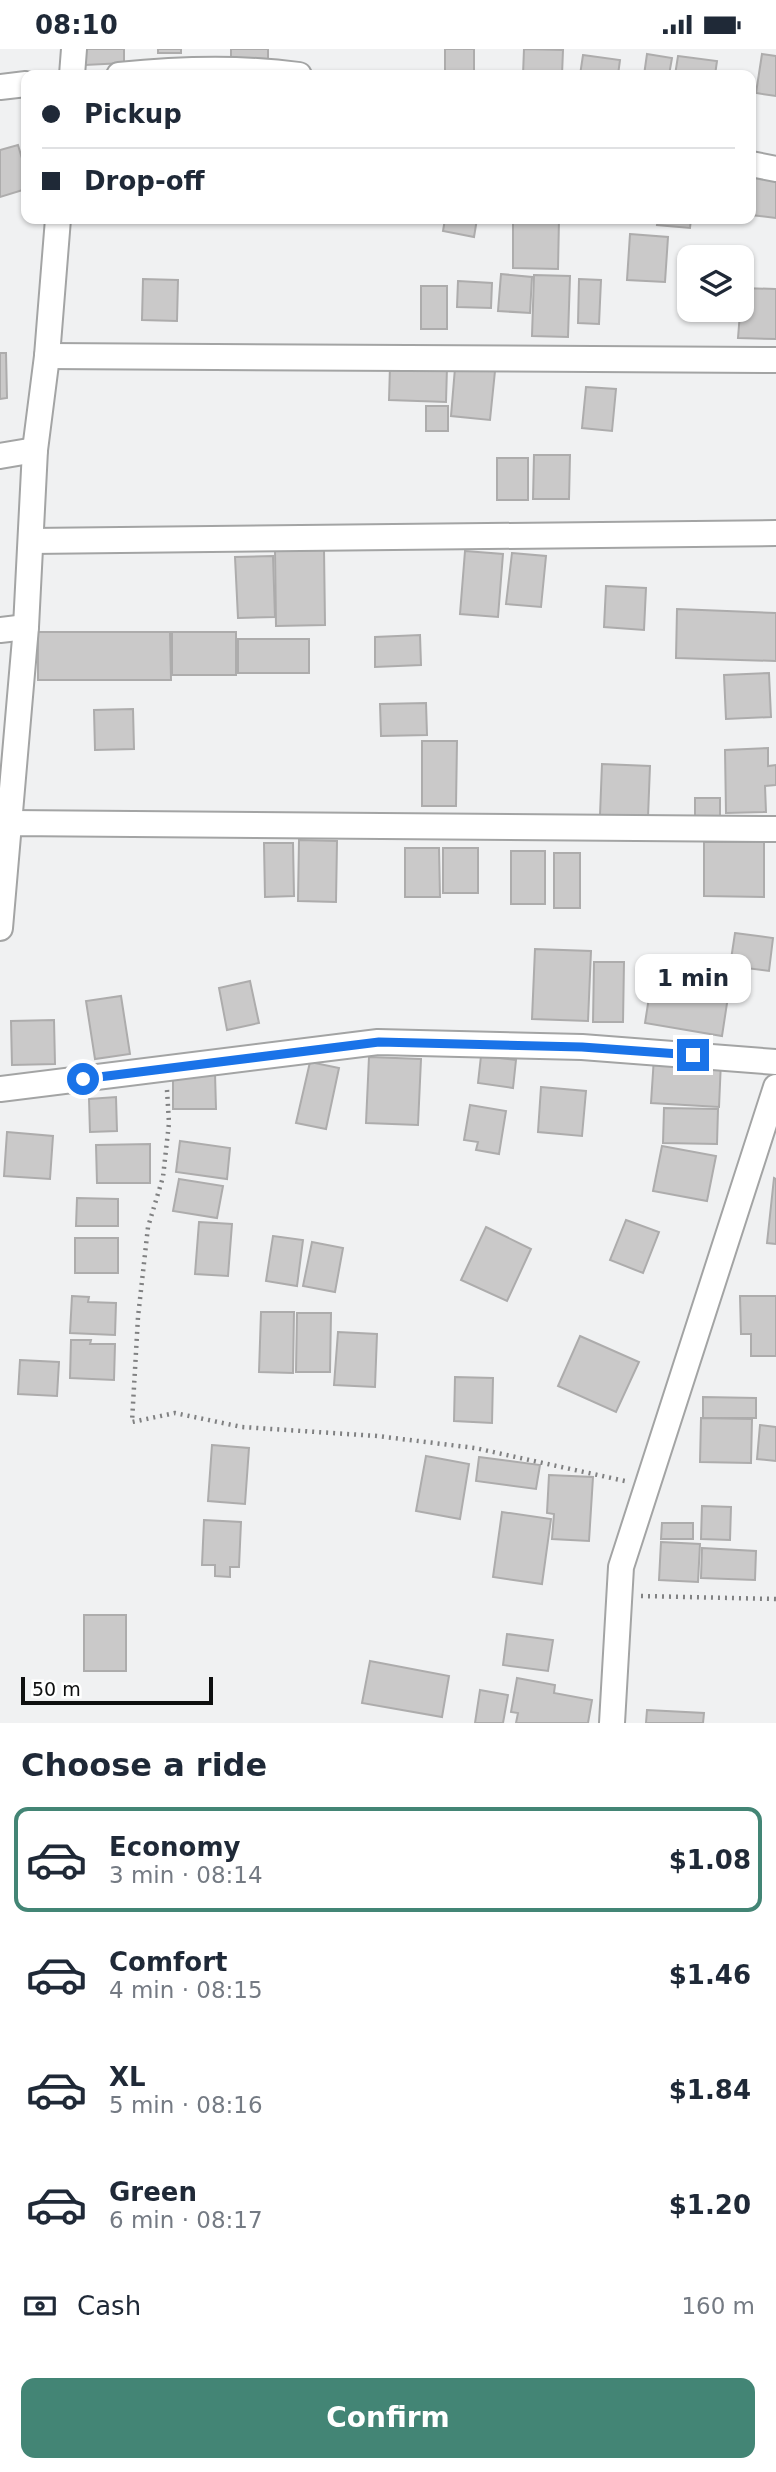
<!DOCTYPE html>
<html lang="en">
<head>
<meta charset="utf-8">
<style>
  body { margin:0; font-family:"DejaVu Sans",sans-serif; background:#f2f2f3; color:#1f2937; height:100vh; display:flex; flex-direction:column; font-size:26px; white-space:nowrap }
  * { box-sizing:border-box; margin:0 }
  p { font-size:23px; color:#747a83 }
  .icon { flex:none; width:38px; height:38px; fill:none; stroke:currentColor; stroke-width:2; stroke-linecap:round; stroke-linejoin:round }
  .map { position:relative; height:1674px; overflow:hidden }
  .details { display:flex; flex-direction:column; background:#fff; flex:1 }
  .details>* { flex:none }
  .guide { position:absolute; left:21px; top:21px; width:735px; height:154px; border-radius:14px; box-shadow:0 2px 5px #0004; display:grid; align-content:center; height:154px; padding:0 21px; background:#fff }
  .fabs { position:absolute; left:677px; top:196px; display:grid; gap:14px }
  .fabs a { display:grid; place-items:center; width:77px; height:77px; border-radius:14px; background:#fff; box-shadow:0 2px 5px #0004; font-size:35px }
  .scale { position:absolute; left:21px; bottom:18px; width:192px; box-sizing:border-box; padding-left:7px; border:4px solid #0e0f0f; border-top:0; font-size:19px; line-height:24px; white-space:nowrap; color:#0e0f0f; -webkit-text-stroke:5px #fff; paint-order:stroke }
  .end { position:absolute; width:32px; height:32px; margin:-16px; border:9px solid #1a73e8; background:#fff; box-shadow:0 0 0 4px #fff }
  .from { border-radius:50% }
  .bubble { position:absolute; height:49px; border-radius:14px; background:#fff; box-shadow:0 2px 5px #0004; font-size:23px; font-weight:700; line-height:49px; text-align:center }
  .guide b { display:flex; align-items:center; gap:24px; height:66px; font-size:26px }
  .guide b+b { border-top:2px solid #e0e1e3 }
  .guide i { width:18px; height:18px; background:#1f2937 }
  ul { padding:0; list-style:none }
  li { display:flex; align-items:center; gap:21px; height:105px; margin:0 14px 10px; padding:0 7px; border:4px solid transparent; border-radius:14px }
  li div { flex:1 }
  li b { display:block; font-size:26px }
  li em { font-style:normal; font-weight:700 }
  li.selected { border-color:#438575 }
  li>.icon { width:63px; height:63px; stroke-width:1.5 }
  h2 { padding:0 21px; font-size:32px; line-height:84px }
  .pay { display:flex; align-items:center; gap:18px; height:77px; padding:0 21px; font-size:26px }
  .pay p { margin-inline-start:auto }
  .action { display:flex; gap:14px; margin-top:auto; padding:14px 21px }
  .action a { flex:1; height:80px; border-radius:14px; background:#438575; color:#fff; font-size:28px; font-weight:700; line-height:80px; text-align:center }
  .status { display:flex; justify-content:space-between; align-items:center; height:49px; padding:0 35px; background:#fff; direction:ltr }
  .status svg { height:19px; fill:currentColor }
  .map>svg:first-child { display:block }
  .building { fill:#cac9c9; stroke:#adacac; stroke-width:2 }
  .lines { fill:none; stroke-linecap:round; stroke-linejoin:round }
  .minor-casing { stroke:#a3a4a4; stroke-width:28 }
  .path { stroke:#808182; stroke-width:4.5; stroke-dasharray:2 5; stroke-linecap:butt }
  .minor { stroke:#fff; stroke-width:24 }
  .route { stroke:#1a73e8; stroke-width:9 }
</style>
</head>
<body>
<div class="status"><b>08:10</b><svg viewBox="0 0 49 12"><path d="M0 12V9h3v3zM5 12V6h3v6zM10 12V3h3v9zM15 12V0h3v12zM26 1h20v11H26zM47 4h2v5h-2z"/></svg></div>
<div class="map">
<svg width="776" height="1674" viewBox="0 0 776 1674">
  <rect width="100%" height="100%" fill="#f0f1f2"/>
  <g class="building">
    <path d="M84,0H124V14L85,16Z"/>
    <rect x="158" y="0" width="23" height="4"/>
    <path d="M231,0H268V10L231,9Z"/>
    <rect x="445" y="0" width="29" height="26"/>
    <path d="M524,0L563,1L562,26H523Z"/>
    <path d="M647,5L672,9L669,26H644Z"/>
    <path d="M762,5L776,7V47L756,44Z"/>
    <path d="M583,6L620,11L618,26H580Z"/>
    <path d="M678,7L717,12L715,26H675Z"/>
    <path d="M18,96L26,123V140L0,148V101Z"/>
    <path d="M751,122L776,125V169L751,166Z"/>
    <path d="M445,170H477L474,188L443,182Z"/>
    <path d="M513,170H559L558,220L513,219Z"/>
    <path d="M658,170H691L690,179L657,176Z"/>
    <path d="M630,185L668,188L665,233L627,231Z"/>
    <path d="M501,225L532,228L530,264L498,262Z"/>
    <path d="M534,226L570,227L568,288L532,287Z"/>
    <path d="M143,230L178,231L177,272L142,271Z"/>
    <path d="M579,230L601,231L599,275L578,274Z"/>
    <path d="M458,232L492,234L491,259L457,258Z"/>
    <rect x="421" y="237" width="26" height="43"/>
    <path d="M742,239L776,240V290L738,289Z"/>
    <path d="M0,304H6L7,349L0,350Z"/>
    <path d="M390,317L447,318L446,353L389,351Z"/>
    <path d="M455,319L495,322L490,371L451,367Z"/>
    <path d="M586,338L616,340L612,382L582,379Z"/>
    <rect x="426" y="357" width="22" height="25"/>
    <path d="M534,406H570L569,450H533Z"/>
    <rect x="497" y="409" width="31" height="42"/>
    <path d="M324,500L325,576L276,577L275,501Z"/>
    <path d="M465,502L503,505L498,568L460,565Z"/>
    <path d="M512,504L546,507L541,558L506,555Z"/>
    <path d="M273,507L275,568L238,569L235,508Z"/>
    <path d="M606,537L646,539L644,581L604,578Z"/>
    <path d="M677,560L776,564V612L676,609Z"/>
    <path d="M38,583H170L171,631H38Z"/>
    <rect x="172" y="583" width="64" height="43"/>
    <path d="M420,586L421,616L375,618V588Z"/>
    <rect x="238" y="590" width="71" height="34"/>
    <path d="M769,624L771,668L726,670L724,626Z"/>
    <path d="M426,654L427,686L381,687L380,655Z"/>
    <path d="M133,660L134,700L95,701L94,661Z"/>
    <path d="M422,692H457L456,757H422Z"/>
    <path d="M768,699V717L776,716V736L765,737L766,763L726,764L725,701Z"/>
    <path d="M602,715L650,717L648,768L600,766Z"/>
    <rect x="695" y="749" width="25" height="18"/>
    <path d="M299,791L337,792L336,853L298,852Z"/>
    <path d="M704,793H764V848L704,847Z"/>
    <path d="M264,794H293L294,847L265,848Z"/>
    <path d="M405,799H439L440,848H405Z"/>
    <rect x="443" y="799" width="35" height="45"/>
    <rect x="511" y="802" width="34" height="53"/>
    <rect x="554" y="804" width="26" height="55"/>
    <path d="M735,884L773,889L769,922L730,917Z"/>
    <path d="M535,900L591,902L588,972L532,970Z"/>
    <path d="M594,913H624L623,973H593Z"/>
    <path d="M652,929L729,941L722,987L645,974Z"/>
    <path d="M250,932L259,974L227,981L219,939Z"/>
    <path d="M121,947L130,1005L95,1010L86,952Z"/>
    <path d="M54,971L55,1015L12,1016L11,972Z"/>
    <path d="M481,1007L516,1011L513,1039L478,1034Z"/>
    <path d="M369,1008L421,1010L418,1076L366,1074Z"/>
    <path d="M654,1008L721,1012L719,1058L651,1054Z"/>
    <path d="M310,1013L339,1019L326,1080L296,1074Z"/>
    <path d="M173,1024H215L216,1060H173Z"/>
    <path d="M541,1038L586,1042L582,1087L538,1083Z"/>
    <path d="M116,1048L117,1082L90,1083L89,1050Z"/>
    <path d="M470,1056L506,1062L499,1105L476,1101L478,1093L464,1091Z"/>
    <path d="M664,1059L718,1060L717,1095L663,1094Z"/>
    <path d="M7,1083L53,1087L50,1130L4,1127Z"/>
    <path d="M180,1092L230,1099L227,1130L176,1123Z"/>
    <path d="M150,1095V1134H97L96,1096Z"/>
    <path d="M662,1097L716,1107L707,1152L653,1142Z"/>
    <path d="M774,1129L776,1130V1195L767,1194Z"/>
    <path d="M179,1130L223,1137L217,1169L173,1162Z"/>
    <path d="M77,1149L118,1150V1177H76Z"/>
    <path d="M626,1171L659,1183L643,1224L610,1211Z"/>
    <path d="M199,1173L232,1175L228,1227L195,1225Z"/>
    <path d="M486,1178L531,1200L507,1252L461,1231Z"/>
    <path d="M273,1187L303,1191L297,1237L266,1232Z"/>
    <rect x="75" y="1189" width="43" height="35"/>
    <path d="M312,1193L343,1199L335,1243L303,1237Z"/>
    <path d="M72,1247L89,1248L88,1253L116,1254L115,1286L70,1284Z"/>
    <path d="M740,1247H776V1307H751V1285H741Z"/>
    <path d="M261,1263H294L293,1324L259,1323Z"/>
    <path d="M297,1264H331L330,1323H296Z"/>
    <path d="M338,1283L377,1285L375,1338L334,1336Z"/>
    <path d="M580,1287L639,1313L616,1363L558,1337Z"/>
    <path d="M71,1291H91L90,1295H115L114,1331L70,1329Z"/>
    <path d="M20,1311L59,1313L57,1347L18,1345Z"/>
    <path d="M455,1328L493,1329L492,1374L454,1372Z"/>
    <path d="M703,1348L756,1349V1369H703Z"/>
    <path d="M701,1369L752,1370L751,1414L700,1413Z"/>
    <path d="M760,1376L776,1378V1412L757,1410Z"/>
    <path d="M212,1396L249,1399L245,1455L208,1452Z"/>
    <path d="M426,1407L469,1415L460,1470L416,1462Z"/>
    <path d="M479,1408L540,1416L536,1440L476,1432Z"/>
    <path d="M549,1426L593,1428L589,1492L552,1490L554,1465L547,1464Z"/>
    <path d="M702,1457L731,1458L730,1491L701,1490Z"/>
    <path d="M502,1463L551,1470L542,1535L493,1528Z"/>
    <path d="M204,1471L241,1473L239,1518H230V1528L215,1527V1516H202Z"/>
    <path d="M662,1474H693V1490H661Z"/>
    <path d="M661,1493L700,1495L698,1533L659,1531Z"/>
    <path d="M702,1499L756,1502L755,1531L701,1529Z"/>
    <rect x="84" y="1566" width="42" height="56"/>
    <path d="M507,1585L553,1591L548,1622L503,1616Z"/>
    <path d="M370,1612L449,1627L442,1668L362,1654Z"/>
    <path d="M517,1629L555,1636L554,1644L592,1651L588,1674H516L518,1664L511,1663Z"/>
    <path d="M480,1641L508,1646L503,1674H475Z"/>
    <path d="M647,1661L704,1664L703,1674H646Z"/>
  </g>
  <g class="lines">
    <g class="minor-casing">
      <g id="minor">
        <path d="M72,26L74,0"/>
        <path d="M119,26C178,20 240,18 299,26"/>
        <path d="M0,38L26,35"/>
        <path d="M751,115L776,120"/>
        <path d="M47,307L776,311"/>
        <path d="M0,407L35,401"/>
        <path d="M31,492L776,484"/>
        <path d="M0,581L26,578"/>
        <path d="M0,776L10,774L776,780"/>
        <path d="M0,879L26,578L35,401L47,307L58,170"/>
        <path d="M0,1040L378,993L582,998L776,1013"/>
        <path d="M612,1674L621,1518L776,1038"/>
      </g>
    </g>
    <g class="path">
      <path d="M167,1041L169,1074L163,1128L148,1178L138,1268L132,1373L175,1364L242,1378L377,1387L475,1399L625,1432"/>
      <path d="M641,1547L776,1550"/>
    </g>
    <use href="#minor" class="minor"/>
  </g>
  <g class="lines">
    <path class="route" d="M83,1030L379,993L582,998L693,1006"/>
  </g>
</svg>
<div class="fabs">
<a><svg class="icon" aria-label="layers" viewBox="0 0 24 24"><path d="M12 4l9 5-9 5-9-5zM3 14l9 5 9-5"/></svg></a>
</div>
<div class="scale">50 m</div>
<i class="end from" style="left:83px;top:1030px"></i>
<i class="end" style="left:693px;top:1006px"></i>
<div class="bubble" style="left:635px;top:905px;width:116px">1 min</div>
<div class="guide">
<b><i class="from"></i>Pickup</b>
<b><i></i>Drop-off</b>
</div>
</div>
<section class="details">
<h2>Choose a ride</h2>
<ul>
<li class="selected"><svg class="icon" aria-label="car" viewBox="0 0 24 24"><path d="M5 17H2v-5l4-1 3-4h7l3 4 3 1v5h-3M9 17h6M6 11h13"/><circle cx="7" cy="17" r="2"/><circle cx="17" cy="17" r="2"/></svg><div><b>Economy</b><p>3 min · 08:14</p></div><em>$1.08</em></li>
<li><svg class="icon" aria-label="car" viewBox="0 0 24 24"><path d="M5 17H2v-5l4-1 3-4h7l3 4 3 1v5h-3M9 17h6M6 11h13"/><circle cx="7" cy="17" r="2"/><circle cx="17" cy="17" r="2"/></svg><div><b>Comfort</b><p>4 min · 08:15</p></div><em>$1.46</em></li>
<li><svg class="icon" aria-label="car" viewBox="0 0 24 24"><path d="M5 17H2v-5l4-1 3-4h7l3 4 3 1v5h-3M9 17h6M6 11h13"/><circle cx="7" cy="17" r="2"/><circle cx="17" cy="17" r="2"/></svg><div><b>XL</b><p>5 min · 08:16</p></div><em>$1.84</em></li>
<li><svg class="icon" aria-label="car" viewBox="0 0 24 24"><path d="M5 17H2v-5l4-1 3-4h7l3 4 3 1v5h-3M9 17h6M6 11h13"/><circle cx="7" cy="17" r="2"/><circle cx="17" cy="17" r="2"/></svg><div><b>Green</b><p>6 min · 08:17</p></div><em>$1.20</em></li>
</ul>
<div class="pay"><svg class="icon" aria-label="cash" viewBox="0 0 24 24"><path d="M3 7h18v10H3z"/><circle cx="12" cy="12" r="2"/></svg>Cash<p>160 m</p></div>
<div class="action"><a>Confirm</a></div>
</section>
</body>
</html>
